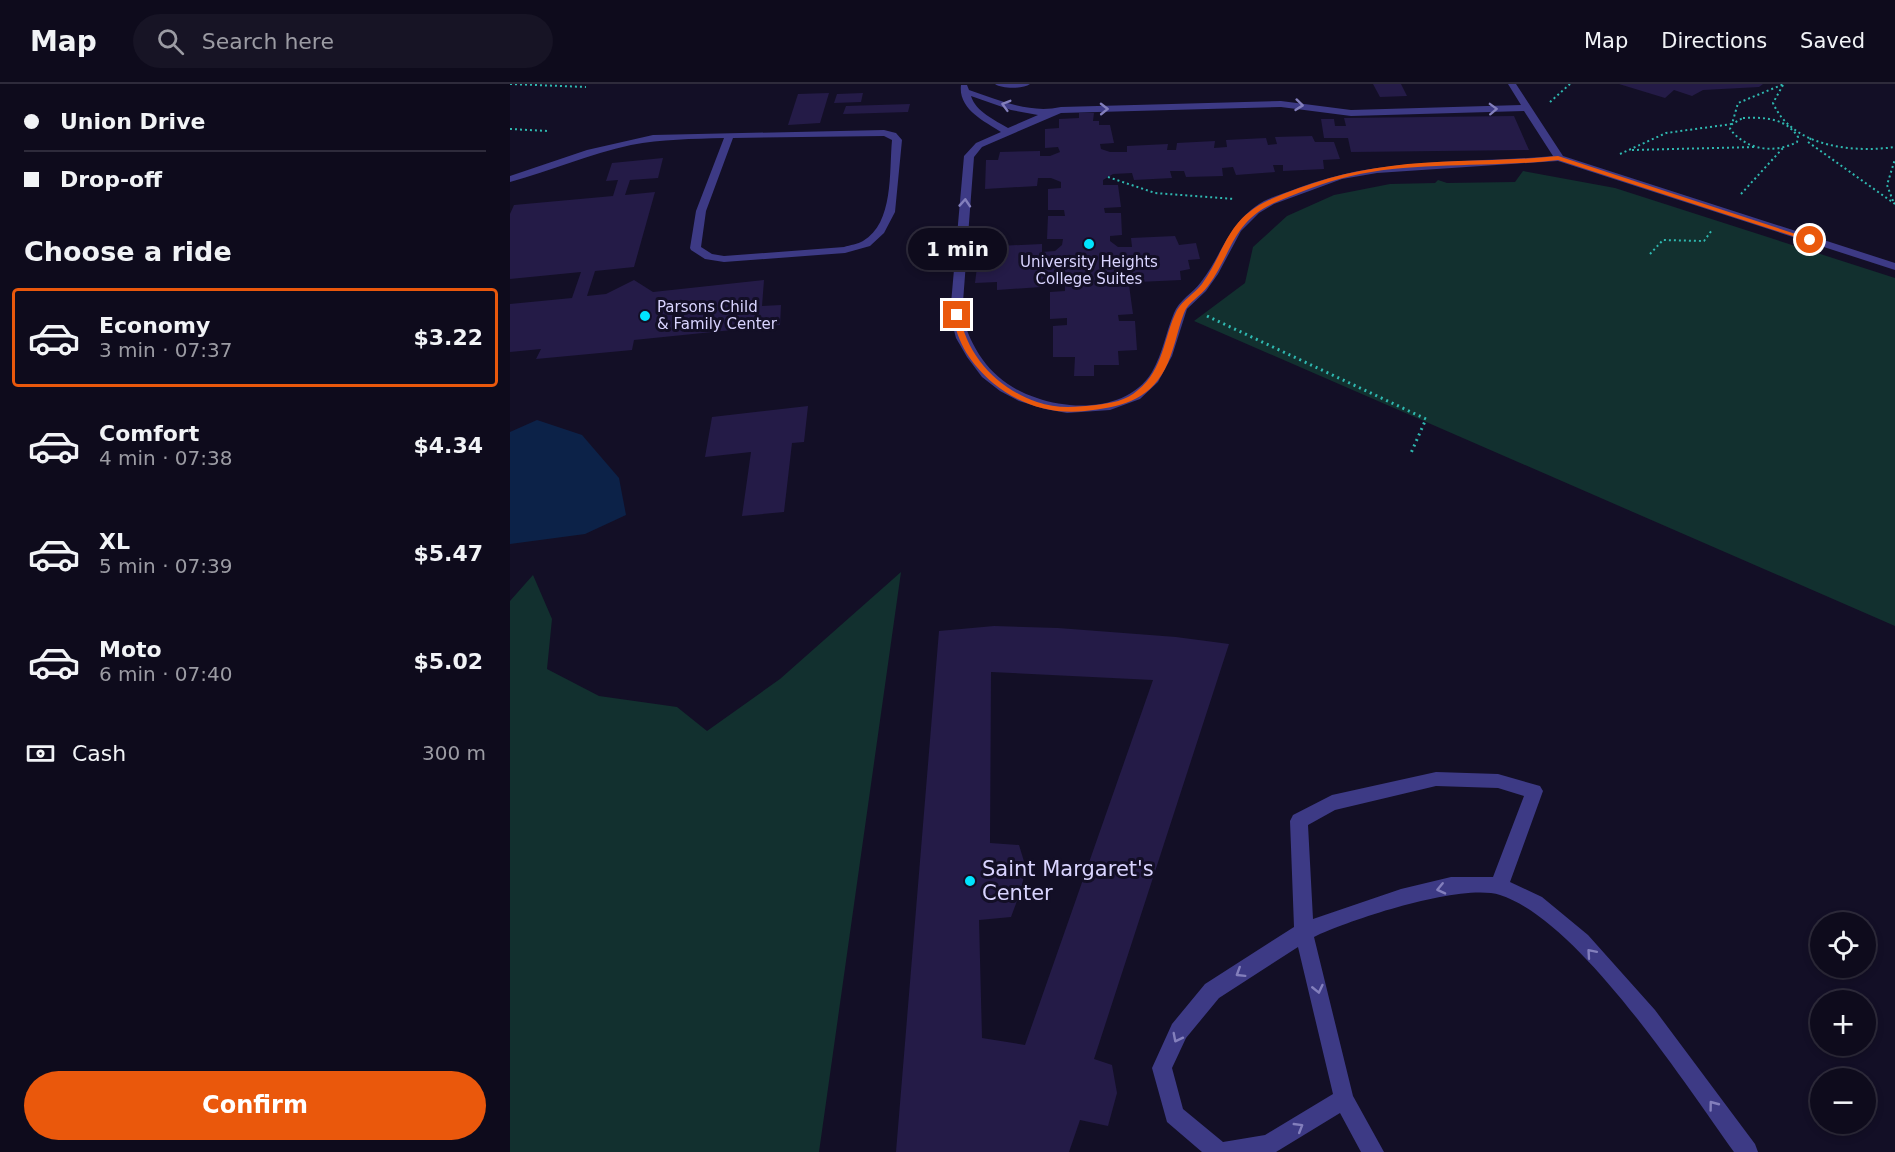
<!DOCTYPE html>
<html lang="en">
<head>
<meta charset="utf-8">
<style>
  body { margin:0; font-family:"DejaVu Sans",sans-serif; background:#171425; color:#f1f3f6; height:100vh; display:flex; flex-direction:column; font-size:22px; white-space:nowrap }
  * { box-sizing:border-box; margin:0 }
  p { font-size:20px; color:#9b9ba3 }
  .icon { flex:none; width:33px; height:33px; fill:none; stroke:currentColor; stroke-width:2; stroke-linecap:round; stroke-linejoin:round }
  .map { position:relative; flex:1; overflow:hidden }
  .side { display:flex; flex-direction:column; background:#0e0b1c; width:510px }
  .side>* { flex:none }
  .top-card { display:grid; align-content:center; height:132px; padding:0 24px; background:#0e0b1c }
  .fabs { position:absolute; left:1300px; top:828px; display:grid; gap:12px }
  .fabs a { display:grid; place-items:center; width:66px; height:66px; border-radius:50%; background:#0e0b1c; box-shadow:0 3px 9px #0003,0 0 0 2px #2e2b3b; font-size:30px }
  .end { position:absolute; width:27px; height:27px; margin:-14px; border:8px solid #ea580c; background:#fff; box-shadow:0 0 0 3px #fff }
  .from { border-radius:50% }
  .bubble { position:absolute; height:42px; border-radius:21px; background:#0e0b1c; box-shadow:0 3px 9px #0003,0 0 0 2px #2e2b3b; font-size:20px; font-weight:600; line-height:42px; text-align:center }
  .top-card b { display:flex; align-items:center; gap:21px; height:57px; font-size:22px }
  .top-card b+b { border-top:2px solid #2e2b3b }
  .top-card i { width:15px; height:15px; background:#f1f3f6 }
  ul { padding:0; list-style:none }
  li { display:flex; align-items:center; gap:18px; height:99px; margin:0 12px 9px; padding:0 12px; border:3px solid transparent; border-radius:6px }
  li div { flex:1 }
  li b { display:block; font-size:22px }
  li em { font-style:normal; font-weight:600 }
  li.current { border-color:#ea580c }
  li>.icon { width:54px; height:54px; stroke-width:1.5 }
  h2 { padding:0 24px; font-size:27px; line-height:72px }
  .pay { display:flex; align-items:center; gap:15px; height:66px; padding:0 24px; font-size:22px }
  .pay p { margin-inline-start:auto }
  .action { display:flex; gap:12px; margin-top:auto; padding:12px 24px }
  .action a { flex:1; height:69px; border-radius:36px; background:#ea580c; color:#fff; font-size:24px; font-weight:600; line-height:69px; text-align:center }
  header { display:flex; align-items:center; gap:36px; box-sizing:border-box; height:84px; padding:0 30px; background:#0e0b1c; border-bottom:2px solid #2e2b3b }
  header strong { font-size:28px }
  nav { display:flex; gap:33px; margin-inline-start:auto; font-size:21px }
  .search { width:420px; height:54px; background:#171425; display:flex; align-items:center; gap:15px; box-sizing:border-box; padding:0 21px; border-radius:33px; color:#9b9ba3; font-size:22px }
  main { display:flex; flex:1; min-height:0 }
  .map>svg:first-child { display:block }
  .green { fill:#12302f }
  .water { fill:#0c2248 }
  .building { fill:#241b47; fill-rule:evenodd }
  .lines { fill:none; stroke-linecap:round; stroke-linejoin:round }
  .path-far1 { stroke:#2fb8b0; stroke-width:2; stroke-dasharray:2 3; stroke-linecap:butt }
  .path { stroke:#2fb8b0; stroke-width:3; stroke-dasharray:2 4; stroke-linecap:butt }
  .lane { fill:#3d3a85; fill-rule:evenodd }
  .oneway { stroke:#837fbc }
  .route { fill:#ea580c }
  .poi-dot { fill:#00e5ff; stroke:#130f26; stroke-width:2 }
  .labels { text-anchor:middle; stroke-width:6; stroke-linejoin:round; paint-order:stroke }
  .far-poi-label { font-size:15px; fill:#d9d4ff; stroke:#130f26 }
  .near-poi-label { font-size:21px; fill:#d9d4ff; stroke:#130f26; text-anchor:start }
</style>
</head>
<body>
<header>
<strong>Map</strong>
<div class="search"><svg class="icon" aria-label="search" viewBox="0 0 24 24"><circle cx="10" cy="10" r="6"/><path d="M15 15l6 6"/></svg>Search here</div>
<nav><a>Map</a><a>Directions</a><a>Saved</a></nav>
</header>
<main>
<section class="side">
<div class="top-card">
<b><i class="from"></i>Union Drive</b>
<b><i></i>Drop-off</b>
</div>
<h2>Choose a ride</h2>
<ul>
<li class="current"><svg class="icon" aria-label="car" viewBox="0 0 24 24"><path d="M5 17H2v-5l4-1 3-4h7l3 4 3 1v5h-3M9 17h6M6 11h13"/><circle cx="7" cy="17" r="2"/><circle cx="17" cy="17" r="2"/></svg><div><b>Economy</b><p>3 min · 07:37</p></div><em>$3.22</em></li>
<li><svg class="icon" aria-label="car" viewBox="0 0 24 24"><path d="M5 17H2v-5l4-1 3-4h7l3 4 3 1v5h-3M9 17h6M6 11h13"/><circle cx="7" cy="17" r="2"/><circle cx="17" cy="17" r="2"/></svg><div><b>Comfort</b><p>4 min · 07:38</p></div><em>$4.34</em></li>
<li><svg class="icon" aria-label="car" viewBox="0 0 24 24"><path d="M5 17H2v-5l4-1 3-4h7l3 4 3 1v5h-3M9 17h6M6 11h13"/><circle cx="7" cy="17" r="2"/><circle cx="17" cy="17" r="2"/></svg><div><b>XL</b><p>5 min · 07:39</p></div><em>$5.47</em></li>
<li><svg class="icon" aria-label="car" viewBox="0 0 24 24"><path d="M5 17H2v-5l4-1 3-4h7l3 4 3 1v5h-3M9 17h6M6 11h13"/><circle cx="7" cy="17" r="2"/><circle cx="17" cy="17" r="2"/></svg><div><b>Moto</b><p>6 min · 07:40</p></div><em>$5.02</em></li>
</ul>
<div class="pay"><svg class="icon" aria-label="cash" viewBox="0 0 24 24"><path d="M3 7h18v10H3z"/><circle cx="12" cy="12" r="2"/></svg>Cash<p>300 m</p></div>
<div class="action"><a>Confirm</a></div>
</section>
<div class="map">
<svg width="1385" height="1068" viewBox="0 0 1385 1068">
  <rect width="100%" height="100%" fill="#130f26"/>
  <g class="green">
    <path d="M1013,87L1105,104L1385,194V542L684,237L735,199L743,163L777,132L824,111L880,100L925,99L928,96L937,99L1005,98Z"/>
    <path d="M391,488L309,1068H0V517L23,491L42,535L37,585L89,612L167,623L197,647L270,595Z"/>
  </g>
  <path class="water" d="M27,336L72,351L109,394L116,431L75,450L0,460V348Z"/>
  <g class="building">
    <path d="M863,0H891L897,12L870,13Z"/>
    <path d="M1109,0H1253L1249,3L1193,6L1182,12L1164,6L1155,14Z"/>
    <path d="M319,9L310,39L278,41L288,10Z"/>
    <path d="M353,9L351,18L324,19L327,10Z"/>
    <path d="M400,20L398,28L333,30L336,22Z"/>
    <path d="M569,29H584L583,37H589V41H600L604,59L590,60L591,65L600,68H617V62L658,60L657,66H666L667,59L705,57L704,64L717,63L716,56L756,54L758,61L767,60L765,53L802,52L805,58H824L830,75L813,76L814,85L773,87V81H763L765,88L726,91L723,83L712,84L713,92L676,93L674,87H660L662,94L624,96L622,89L603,90L593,96V101H608L611,123L594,124L595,129H611L612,151L600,152V157L608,163H622L621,154L665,152L669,161L686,159L690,175L678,176L680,185L670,187L671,196L628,198L627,189H616L605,196V201H619L623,230L608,231L609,237H625L627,266L608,267L609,281H584V292H564L565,273H543V242L557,241V234L540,235V208L555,207V199L544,194H533L531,203L487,206V198L465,199L467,183L477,182L476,173H488L489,162L532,160V168L545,167L552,161L553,155H537L538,132H555L554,126H538V105L551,104V98L541,94H528L527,102L475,105L476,76H488L490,68L530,67V72H540L550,68L548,63L535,64V45L549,44V35L569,34Z"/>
    <path d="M1004,32L1019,66L841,68L838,54H814L811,35H824L825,42H836L834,34Z"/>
    <path d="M153,74L148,94L120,96L115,111L145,108L124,183L85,187L77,212L96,210L124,196L143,208L254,196L252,222L271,221L270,241L124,256L122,266L26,275L31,265L0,268V220L62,214L71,188L0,195V130L4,121L103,112L108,96L96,97L102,79Z"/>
    <path d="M298,322L294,358L282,359L274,428L232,432L241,368L195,373L202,333Z"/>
    <path d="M484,542L548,544L666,553L719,560L584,975L602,981L607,1009L598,1042L570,1036L559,1068H386L429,547ZM481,588L643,596L515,961L472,954L469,836L501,833L510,809L516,784L509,761L480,759Z"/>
  </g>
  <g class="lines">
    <g class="path-far1">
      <path d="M0,0L76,3"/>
      <path d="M1273,1L1263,19C1282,63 1343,69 1385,63"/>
      <path d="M1040,18L1060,0"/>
      <path d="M1233,34C1254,33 1276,34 1288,53L1287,58C1264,70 1236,66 1220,45L1222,40Z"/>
      <path d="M0,45L38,47"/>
      <path d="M1301,54L1298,58L1385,120"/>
      <path d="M1122,66L1246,63"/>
      <path d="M1110,70L1156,49L1222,40L1228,19L1274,0"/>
      <path d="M598,93L645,109L724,115"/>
      <path d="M1231,110L1273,64"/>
      <path d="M1383,117L1377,101L1385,75"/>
      <path d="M1140,170L1153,156L1194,157L1202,146"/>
    </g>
    <path class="path" d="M697,232L916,335L901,369"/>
    <g class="lane">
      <path d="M485,0H520C513,5 492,5 485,0Z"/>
      <path d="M998,0H1006L1053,72L1385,179V186L1048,77L867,89L832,95L764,120L749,129L731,147L708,190L696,207L677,225L662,272L648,298L630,315L600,326L557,329L535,325L509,317L490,307L472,293L457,273L446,254L440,231L454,72L466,59L491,48C474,37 448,25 451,1H457L459,6C489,16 519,30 551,23L771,17L841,26L1011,21ZM461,12L501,26L528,31L498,44C485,36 466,28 461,12ZM771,23L841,32L1014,27L1043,72C954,80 873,72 788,104C776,109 764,112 754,117C718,138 714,168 691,198C683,209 669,216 664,229C656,248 653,269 642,288C619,326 564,327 527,314C486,301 463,271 452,231L464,73L472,63L551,29Z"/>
      <path d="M374,46L386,49L392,56L385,128L374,149L360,162L335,169L214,178L195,175L181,166L180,164L186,127L214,54C182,55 152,55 121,61C79,70 41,87 0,98V92L77,66L143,51ZM374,52L382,56C379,88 384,139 353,157C348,160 340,161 334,163L214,172L202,170L191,163L196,127L223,54Z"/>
      <path d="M926,688L988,690L1030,702L1033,707L1000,798L1032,813L1078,851L1145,926L1245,1060L1248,1068H1224C1175,1000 1069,836 990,811C951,799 842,835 804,853L843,1012L874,1068H851L830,1029L766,1068H692L657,1038L642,984L662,940L695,900L784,843L780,737L783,731L822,711ZM926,702L988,704L1014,712L983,793H941L891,805L803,835L798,741L825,726ZM788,863L823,1010L755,1051L713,1058L673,1025L662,984L676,954L709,914Z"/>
    </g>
  </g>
  <defs><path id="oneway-chevron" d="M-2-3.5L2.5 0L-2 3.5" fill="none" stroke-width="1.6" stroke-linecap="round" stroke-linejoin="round" transform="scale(1.5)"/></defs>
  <g class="oneway">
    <use href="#oneway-chevron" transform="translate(496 21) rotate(-164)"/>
    <use href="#oneway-chevron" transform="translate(789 21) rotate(6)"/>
    <use href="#oneway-chevron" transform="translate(594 25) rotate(-1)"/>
    <use href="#oneway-chevron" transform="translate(983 25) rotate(-2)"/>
    <use href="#oneway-chevron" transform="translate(455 119) rotate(-86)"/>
    <use href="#oneway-chevron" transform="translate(931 805) rotate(167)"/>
    <use href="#oneway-chevron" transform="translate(1081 869) rotate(-131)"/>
    <use href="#oneway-chevron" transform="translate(730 889) rotate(148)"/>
    <use href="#oneway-chevron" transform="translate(808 905) rotate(77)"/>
    <use href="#oneway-chevron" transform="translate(667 954) rotate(117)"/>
    <use href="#oneway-chevron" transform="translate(1203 1021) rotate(-127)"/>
    <use href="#oneway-chevron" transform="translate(789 1043) rotate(-31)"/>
  </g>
  <path class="route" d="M1048,72L1304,156L1298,157L1048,76C981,84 904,77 841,92C815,98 787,109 764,119C722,138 722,170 698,202C691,212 678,218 674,229C667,247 664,268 655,285C638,318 608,323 575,327C542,331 508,320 483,299C461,280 447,259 443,231L447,228L450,231C456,271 488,305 527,318C546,325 566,323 586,321C601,319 616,317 628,306C654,285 653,254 667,226C673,216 685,209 692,200C716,166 716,136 759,116C797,99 839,87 881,82C936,75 993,78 1048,72Z"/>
  <g class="poi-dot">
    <circle cx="579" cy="160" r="6"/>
    <circle cx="135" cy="232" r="6"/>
    <circle cx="460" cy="797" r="6"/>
  </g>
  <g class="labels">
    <g class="far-poi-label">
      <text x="579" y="183">University Heights<tspan x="579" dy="17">College Suites</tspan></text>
      <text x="147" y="228" text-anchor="start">Parsons Child<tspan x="147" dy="17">&amp; Family Center</tspan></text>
    </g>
    <g class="near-poi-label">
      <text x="472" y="792">Saint Margaret's<tspan x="472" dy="24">Center</tspan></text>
    </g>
  </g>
</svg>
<div class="fabs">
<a><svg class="icon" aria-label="locate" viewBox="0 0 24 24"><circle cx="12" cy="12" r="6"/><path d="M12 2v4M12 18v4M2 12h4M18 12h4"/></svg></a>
<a>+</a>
<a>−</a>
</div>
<i class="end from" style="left:1300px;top:156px"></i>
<i class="end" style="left:447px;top:231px"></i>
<div class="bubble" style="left:398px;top:144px;width:99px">1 min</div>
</div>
</main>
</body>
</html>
